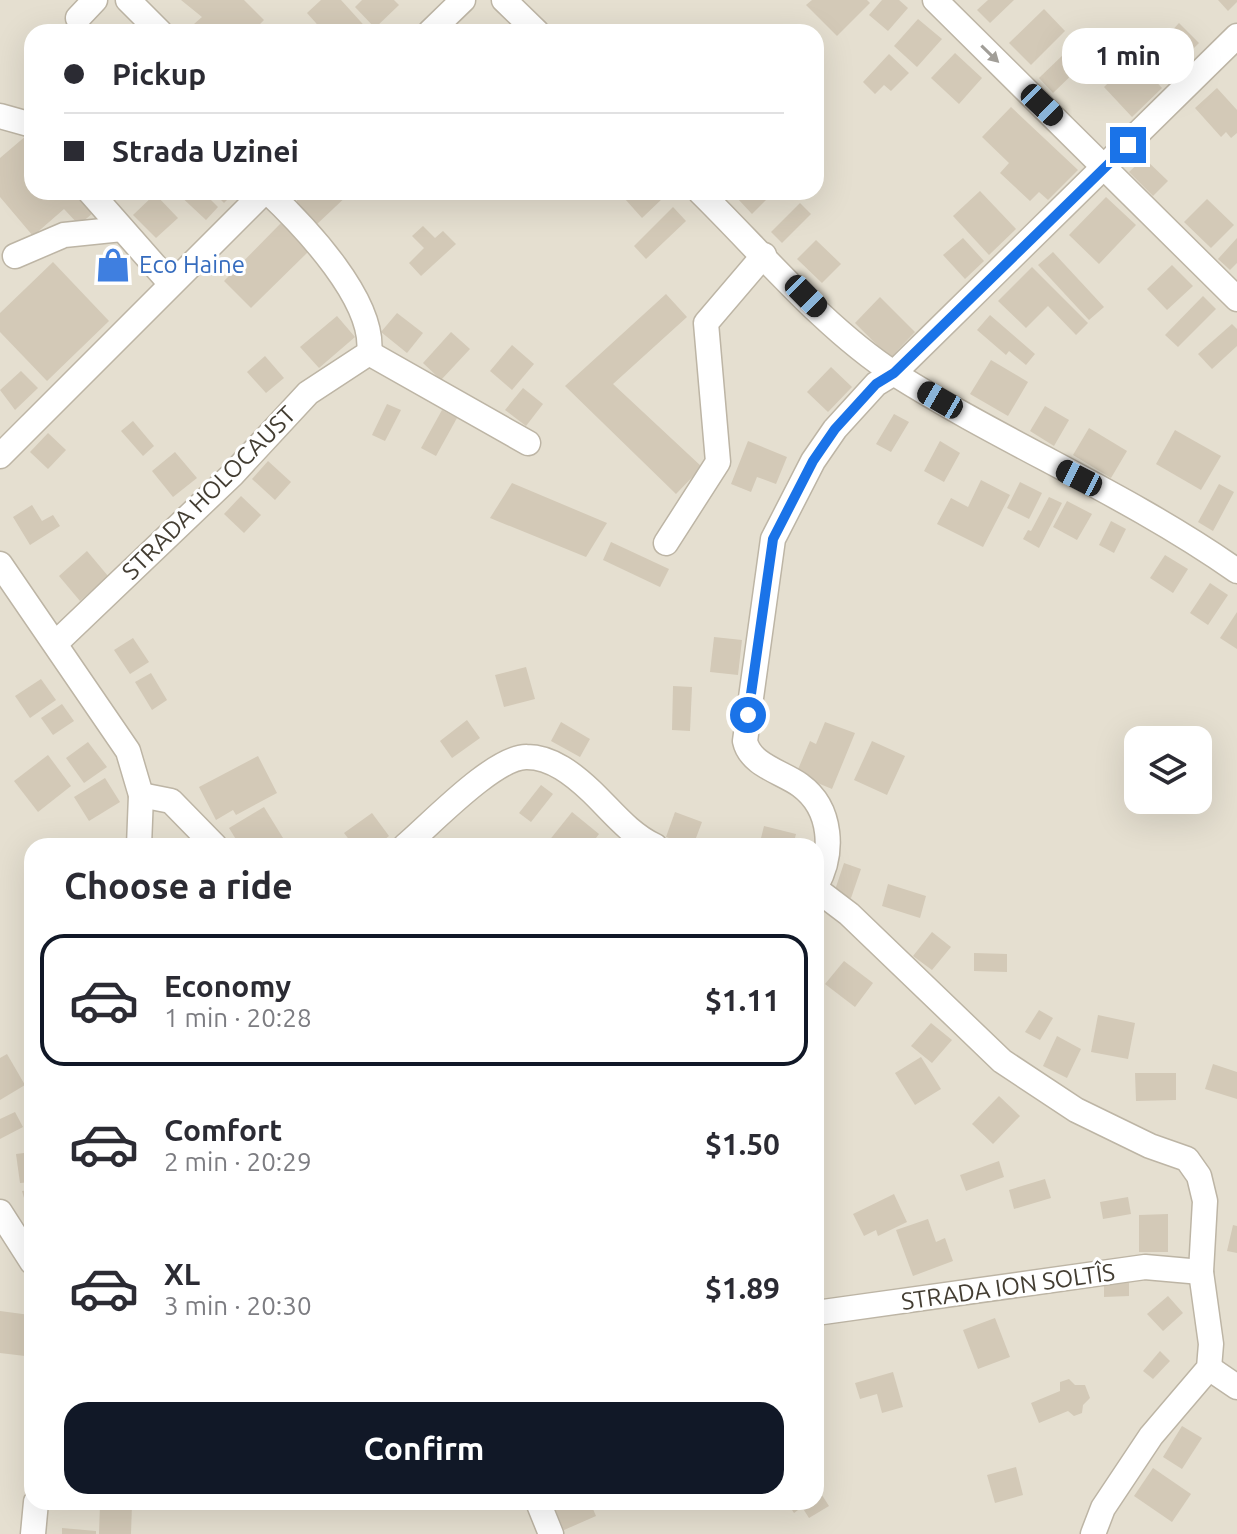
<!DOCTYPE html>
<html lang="en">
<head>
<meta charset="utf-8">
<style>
  body { margin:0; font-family:Ubuntu,sans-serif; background:#f2f2f3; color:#2b2b33; height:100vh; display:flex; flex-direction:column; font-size:30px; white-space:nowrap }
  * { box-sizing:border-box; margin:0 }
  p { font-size:26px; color:#7c7c81 }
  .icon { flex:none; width:44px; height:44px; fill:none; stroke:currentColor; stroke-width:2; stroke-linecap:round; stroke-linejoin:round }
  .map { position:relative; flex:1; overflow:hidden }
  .details { position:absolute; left:24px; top:838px; width:800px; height:672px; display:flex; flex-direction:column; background:#fff; border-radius:24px; box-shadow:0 8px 32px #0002 }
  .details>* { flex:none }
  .guide { position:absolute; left:24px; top:24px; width:800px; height:176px; border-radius:24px; box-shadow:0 8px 32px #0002; display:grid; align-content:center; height:176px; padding:0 40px; background:#fff }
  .fabs { position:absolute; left:1124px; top:726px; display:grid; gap:16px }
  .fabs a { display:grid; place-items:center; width:88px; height:88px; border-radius:16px; background:#fff; box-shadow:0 8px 32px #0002; font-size:40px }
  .end { position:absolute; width:36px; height:36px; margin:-18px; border:10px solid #1a73e8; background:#fff; box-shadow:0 0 0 4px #fff }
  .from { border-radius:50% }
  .bubble { position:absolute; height:56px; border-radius:24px; background:#fff; box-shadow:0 8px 32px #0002; font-size:26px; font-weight:700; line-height:56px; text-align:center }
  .car { position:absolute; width:24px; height:48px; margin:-24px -12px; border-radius:10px; box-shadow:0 0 6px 2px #0007; background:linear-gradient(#222 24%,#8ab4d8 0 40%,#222 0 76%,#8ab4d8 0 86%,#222 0) }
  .guide b { display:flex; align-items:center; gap:28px; height:76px; font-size:30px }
  .guide b+b { border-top:2px solid #e1e1e2 }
  .guide i { width:20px; height:20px; background:#2b2b33 }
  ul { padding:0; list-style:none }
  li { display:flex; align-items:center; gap:24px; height:132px; margin:0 16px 12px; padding:0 24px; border:4px solid transparent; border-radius:24px }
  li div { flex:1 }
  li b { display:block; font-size:30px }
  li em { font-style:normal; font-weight:700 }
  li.current { border-color:#111827 }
  li>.icon { width:72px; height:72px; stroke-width:1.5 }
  h2 { padding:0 40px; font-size:36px; line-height:96px }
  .button { display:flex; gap:16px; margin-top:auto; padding:16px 40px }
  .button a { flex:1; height:92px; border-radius:24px; background:#111827; color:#fff; font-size:32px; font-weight:700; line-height:92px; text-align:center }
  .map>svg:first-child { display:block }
  .residential { fill:#e5dfd0; fill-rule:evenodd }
  .building { fill:#d3c9b7 }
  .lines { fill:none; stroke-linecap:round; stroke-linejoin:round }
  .minor-casing { stroke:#bdb5a5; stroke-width:27 }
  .minor { stroke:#fff; stroke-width:24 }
  .oneway { fill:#a19e98 }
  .route { stroke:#1a73e8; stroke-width:10 }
  .labels { text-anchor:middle; stroke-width:6; stroke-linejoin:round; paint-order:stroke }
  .shop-label { font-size:24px; fill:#366cbe; stroke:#fff; text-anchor:start }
  .street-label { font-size:24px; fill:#433d32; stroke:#fff }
</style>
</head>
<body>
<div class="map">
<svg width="1237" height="1534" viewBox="0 0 1237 1534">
  <rect width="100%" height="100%" fill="#f1ede2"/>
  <path class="residential" d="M0,0H1237V1534H0ZM32,32H816V192H32ZM1138,740H1198V800H1138ZM32,846H816V1502H32Z"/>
  <g class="building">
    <path d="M181,0H244L264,20L252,32H217L213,27L202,32L194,24L202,17Z"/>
    <path d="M321,0H341L370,32H324L307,13Z"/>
    <path d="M362,0H394L399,5L375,28L355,7Z"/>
    <path d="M812,0H867L870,3L837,36L806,5Z"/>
    <path d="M882,0H899L908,8L888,31L869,15Z"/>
    <path d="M988,0H1014L990,23L977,10Z"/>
    <path d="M1218,0H1237V2L1228,11Z"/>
    <path d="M1044,9L1065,31L1031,65L1009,43Z"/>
    <path d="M918,19L942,39L917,67L894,46Z"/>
    <path d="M1179,23L1199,43L1187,55L1167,36Z"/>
    <path d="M1092,28L1116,55L1093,76L1068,50Z"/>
    <path d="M1154,40L1170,57L1150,75L1162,88L1132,117L1104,87Z"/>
    <path d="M955,53L982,78L959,104L931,78Z"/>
    <path d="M1065,53L1079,68L1053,93L1039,78Z"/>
    <path d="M889,54L909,73L891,91L884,85L875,94L863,82Z"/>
    <path d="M1176,57L1188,68L1175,80L1164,69Z"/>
    <path d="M1217,88L1237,110V133L1231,138L1226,132L1221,137L1195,108Z"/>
    <path d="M1011,107L1078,170L1048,200L1039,192L1030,201L1000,173L1009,163L982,137Z"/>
    <path d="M27,135L32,140V192H77L94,212L79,225L64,209L33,236L0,197V158Z"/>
    <path d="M1144,158L1168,181L1153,196L1129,172Z"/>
    <path d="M980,191L1016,229L989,255L953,216Z"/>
    <path d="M176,192H203L218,207L206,220Z"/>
    <path d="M213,192H235L224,203Z"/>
    <path d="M299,192H351L316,225L298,208L296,195Z"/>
    <path d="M632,192H659L664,197L642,218L625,199Z"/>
    <path d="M743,192H774L752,214L737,198Z"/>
    <path d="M155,194L178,218L156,238L133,215Z"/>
    <path d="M1106,197L1136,225L1099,264L1069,235Z"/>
    <path d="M1207,199L1234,225L1211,248L1184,222Z"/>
    <path d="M800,203L811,214L782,243L771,232Z"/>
    <path d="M673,207L686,221L646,259L634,246Z"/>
    <path d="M282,222L310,250L251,308L224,281Z"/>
    <path d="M423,226L435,238L443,231L456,244L421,276L409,263L424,248L412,236Z"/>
    <path d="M963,238L984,261L965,279L943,255Z"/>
    <path d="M1237,238V263L1230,270L1218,259Z"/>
    <path d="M816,240L841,264L822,283L797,259Z"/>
    <path d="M1053,252L1104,307L1089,320L1038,265Z"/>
    <path d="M53,262L109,321L47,381L0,332V313Z"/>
    <path d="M1172,265L1193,286L1167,310L1147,289Z"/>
    <path d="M1032,267L1088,323L1076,335L1048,306L1026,328L998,301Z"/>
    <path d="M666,294L687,317L613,384L702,467L676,494L565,386Z"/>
    <path d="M1203,296L1216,309L1178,347L1165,335Z"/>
    <path d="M880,297L915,332L890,358L855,323Z"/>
    <path d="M397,313L423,333L407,353L381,332Z"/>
    <path d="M990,315L1035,354L1026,365L1009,351L1006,355L977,330Z"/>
    <path d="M337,316L355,337L319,368L300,347Z"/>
    <path d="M1232,324L1237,329V346L1212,369L1198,354Z"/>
    <path d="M451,332L470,349L441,380L423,363Z"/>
    <path d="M512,345L534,364L512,390L490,371Z"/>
    <path d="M265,356L284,378L266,393L247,372Z"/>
    <path d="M991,360L1028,382L1008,416L970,394Z"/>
    <path d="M831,367L852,387L828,412L807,392Z"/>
    <path d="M21,371L38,388L15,410L0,390Z"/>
    <path d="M523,388L543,404L526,426L505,410Z"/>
    <path d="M387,404L401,410L385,441L372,435Z"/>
    <path d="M1045,406L1069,420L1054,446L1030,431Z"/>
    <path d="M442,410L457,418L436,456L421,448Z"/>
    <path d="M894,414L909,422L891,452L876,444Z"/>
    <path d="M133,421L154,446L143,456L121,431Z"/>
    <path d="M1089,428L1127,451L1111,478L1073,455Z"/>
    <path d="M1175,430L1221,456L1201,490L1156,464Z"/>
    <path d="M48,433L66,450L48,469L30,452Z"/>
    <path d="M748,441L787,457L776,484L757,477L751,492L731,484Z"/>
    <path d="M940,441L960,453L944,482L924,471Z"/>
    <path d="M175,452L197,478L173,497L152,471Z"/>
    <path d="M268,461L291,482L275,500L252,479Z"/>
    <path d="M981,480L1010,495L983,547L937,524L951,498L968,507Z"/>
    <path d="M1020,482L1042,493L1029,519L1007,508Z"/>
    <path d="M512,483L607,523L586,557L490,518Z"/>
    <path d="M1219,484L1234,492L1213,531L1198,522Z"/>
    <path d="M241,496L261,515L244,533L224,514Z"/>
    <path d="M1049,497L1062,503L1039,548L1023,539L1028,530L1031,531Z"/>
    <path d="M1067,501L1092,514L1077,540L1053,527Z"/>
    <path d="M32,505L42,521L53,515L60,526L30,545L13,517Z"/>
    <path d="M1111,521L1126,529L1114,553L1099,545Z"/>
    <path d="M611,542L669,569L660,587L603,560Z"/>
    <path d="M87,551L108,576L80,601L59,576Z"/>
    <path d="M1165,555L1188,569L1173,593L1150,578Z"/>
    <path d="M1210,583L1228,595L1208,625L1190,613Z"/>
    <path d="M1237,612V649L1220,638Z"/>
    <path d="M714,637L742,640L738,675L710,672Z"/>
    <path d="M133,638L149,662L130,674L114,650Z"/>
    <path d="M526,667L535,699L504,707L495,675Z"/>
    <path d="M151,673L167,700L152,710L135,682Z"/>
    <path d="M41,679L56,700L30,718L15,696Z"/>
    <path d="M673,686L692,687L690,731L672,730Z"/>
    <path d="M62,704L74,721L53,735L41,718Z"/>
    <path d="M467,720L480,738L452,758L440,741Z"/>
    <path d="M561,722L590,739L580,757L551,741Z"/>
    <path d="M825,722L855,733L832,789L796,774L810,741L816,744Z"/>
    <path d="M872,741L905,756L887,795L854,780Z"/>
    <path d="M88,742L107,767L84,783L66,758Z"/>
    <path d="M48,755L71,786L38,812L14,781Z"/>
    <path d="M258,756L277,793L236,815L233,810L216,820L199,787Z"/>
    <path d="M105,778L120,802L89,821L74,797Z"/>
    <path d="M541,785L553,794L531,822L519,813Z"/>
    <path d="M264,807L283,838L269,846H240L229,828Z"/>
    <path d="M572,812L599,834L590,846H554L548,842Z"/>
    <path d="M675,812L702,822L693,846L666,837Z"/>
    <path d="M372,813L389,836L376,846H354L344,833Z"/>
    <path d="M764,826L796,834L793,846H759Z"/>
    <path d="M844,863L861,869L851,898L834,893Z"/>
    <path d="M888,884L926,896L920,918L882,906Z"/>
    <path d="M932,932L951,947L932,970L913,956Z"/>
    <path d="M974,953L1007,954V972L974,971Z"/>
    <path d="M844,961L873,983L855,1007L825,984Z"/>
    <path d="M1039,1010L1053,1018L1040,1040L1025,1032Z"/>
    <path d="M1098,1015L1135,1023L1128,1059L1091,1052Z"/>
    <path d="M931,1023L952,1040L932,1063L911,1046Z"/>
    <path d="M1057,1036L1081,1049L1067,1078L1043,1066Z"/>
    <path d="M7,1054L25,1085L0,1100V1058Z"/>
    <path d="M921,1057L941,1089L915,1105L895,1073Z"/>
    <path d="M1213,1064L1237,1072V1099L1205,1089Z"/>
    <path d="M1135,1073H1176V1100L1136,1101Z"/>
    <path d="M999,1096L1020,1116L993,1144L972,1124Z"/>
    <path d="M15,1112L23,1127L0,1139V1119Z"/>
    <path d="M32,1152V1182L20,1183L16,1154Z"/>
    <path d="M999,1161L1004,1177L966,1191L960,1175Z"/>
    <path d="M1045,1179L1051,1198L1014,1209L1009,1190Z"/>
    <path d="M32,1190V1222H31L22,1191Z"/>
    <path d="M894,1194L907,1222L878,1236L876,1230L864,1236L853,1214Z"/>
    <path d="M1128,1197L1131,1214L1103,1219L1100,1202Z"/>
    <path d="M1168,1214V1252H1139V1215Z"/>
    <path d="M928,1219L936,1242L945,1238L953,1261L913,1276L896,1230Z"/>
    <path d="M1233,1225L1237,1226V1253L1227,1251Z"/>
    <path d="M1129,1283V1296L1104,1297V1284Z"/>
    <path d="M1168,1296L1183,1313L1163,1331L1147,1314Z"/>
    <path d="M0,1311L30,1315L25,1356L0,1353Z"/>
    <path d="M995,1318L1010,1357L978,1369L963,1330Z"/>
    <path d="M1160,1351L1170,1361L1153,1379L1143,1371Z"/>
    <path d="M893,1372L903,1407L882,1413L877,1394L860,1399L855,1383Z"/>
    <path d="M1069,1379L1075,1385H1085L1090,1398L1083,1405L1082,1413L1074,1416L1068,1411L1039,1423L1031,1403L1060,1391V1382Z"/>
    <path d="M1182,1426L1202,1438L1182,1469L1163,1457Z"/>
    <path d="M1016,1467L1023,1495L995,1503L987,1475Z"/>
    <path d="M1153,1468L1191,1494L1172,1522L1134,1496Z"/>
    <path d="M816,1486L829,1506L809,1518L802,1507L794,1513L787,1502H816Z"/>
    <path d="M571,1502H590L596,1516L564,1530L555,1509Z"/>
    <path d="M100,1504H132L131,1534H99Z"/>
    <path d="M62,1528L96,1531V1534H62Z"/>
  </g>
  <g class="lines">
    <g class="minor-casing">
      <g id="minor">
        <path d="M128,0L160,32"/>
        <path d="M504,0L537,32"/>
        <path d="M935,0L1237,299"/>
        <path d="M78,18L95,0"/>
        <path d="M430,32L463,0"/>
        <path d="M0,116L32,125"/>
        <path d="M90,192L171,284"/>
        <path d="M700,192C761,252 824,328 895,374C1006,444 1129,495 1237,571"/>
        <path d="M15,256L64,235L122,229"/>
        <path d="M369,353L528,443"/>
        <path d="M0,456L264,192"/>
        <path d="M666,543L718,462L706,323L764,255"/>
        <path d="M0,564L128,751L141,795L139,846"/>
        <path d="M57,642L232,475L308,393L369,353C376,301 304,226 268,192"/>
        <path d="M141,795L171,801L215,846"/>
        <path d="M405,846C431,824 495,756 527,757C552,757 574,775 591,791C611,810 629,834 655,846"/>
        <path d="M816,886C834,854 833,809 800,785C782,772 750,765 745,741L773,539L813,461L835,429L876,384L894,373L1237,36"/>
        <path d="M816,889L849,914L1002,1061L1076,1110L1150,1146L1187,1159L1199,1176L1205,1201L1201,1272L1211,1344L1209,1368L1151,1436L1103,1508L1093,1534"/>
        <path d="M0,1212L32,1262"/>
        <path d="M816,1313L1145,1267L1201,1272"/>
        <path d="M1209,1368L1237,1387"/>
        <path d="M538,1502L551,1534"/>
        <path d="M33,1534L36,1502"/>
      </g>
    </g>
    <use href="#minor" class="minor"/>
  </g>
  <defs><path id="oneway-solid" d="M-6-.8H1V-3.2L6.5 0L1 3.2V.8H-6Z" transform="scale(2)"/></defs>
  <use class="oneway" href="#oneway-solid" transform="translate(990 54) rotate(44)"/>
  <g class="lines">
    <path class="route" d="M748,715L773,539L813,461L835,429L876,384L894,373L1128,145"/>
  </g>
  <defs>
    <g id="shop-bare" transform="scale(2.76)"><path d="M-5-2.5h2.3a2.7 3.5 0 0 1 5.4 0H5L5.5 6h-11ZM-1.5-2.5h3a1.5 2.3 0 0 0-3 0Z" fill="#3f7fe0" stroke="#fff" stroke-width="2.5" paint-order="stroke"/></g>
  </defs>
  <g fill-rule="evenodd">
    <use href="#shop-bare" x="113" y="265"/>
  </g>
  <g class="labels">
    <g class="shop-label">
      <text x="139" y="273">Eco Haine</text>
    </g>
    <g class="street-label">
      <text transform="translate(209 493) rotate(-45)" y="8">STRADA HOLOCAUST</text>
      <text transform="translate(1008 1287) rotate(-8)" y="8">STRADA ION SOLTÎS</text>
    </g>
  </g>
</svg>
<div class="fabs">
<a><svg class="icon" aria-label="layers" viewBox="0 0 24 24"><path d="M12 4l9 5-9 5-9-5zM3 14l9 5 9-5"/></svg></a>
</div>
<i class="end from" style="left:748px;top:715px"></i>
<i class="end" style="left:1128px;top:145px"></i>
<div class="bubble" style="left:1062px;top:28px;width:132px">1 min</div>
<i class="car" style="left:1042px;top:105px;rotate:134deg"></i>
<i class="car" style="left:806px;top:296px;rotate:135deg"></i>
<i class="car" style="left:940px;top:400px;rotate:300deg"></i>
<i class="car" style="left:1079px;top:478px;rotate:297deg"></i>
<div class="guide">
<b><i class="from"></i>Pickup</b>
<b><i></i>Strada Uzinei</b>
</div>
<section class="details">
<h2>Choose a ride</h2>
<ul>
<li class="current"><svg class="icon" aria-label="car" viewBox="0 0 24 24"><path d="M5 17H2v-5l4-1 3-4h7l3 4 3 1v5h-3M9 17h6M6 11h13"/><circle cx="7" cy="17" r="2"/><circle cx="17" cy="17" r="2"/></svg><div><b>Economy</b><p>1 min · 20:28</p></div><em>$1.11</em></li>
<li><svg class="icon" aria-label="car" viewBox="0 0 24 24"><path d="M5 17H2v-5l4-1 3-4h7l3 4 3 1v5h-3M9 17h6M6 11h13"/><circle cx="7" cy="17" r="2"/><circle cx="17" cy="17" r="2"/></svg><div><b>Comfort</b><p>2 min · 20:29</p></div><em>$1.50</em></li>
<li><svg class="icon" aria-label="car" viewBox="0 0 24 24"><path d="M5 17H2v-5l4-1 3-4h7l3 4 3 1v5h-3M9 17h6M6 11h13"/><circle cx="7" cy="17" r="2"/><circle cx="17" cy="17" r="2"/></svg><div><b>XL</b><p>3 min · 20:30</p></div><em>$1.89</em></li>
</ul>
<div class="button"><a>Confirm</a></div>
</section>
</div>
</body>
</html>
